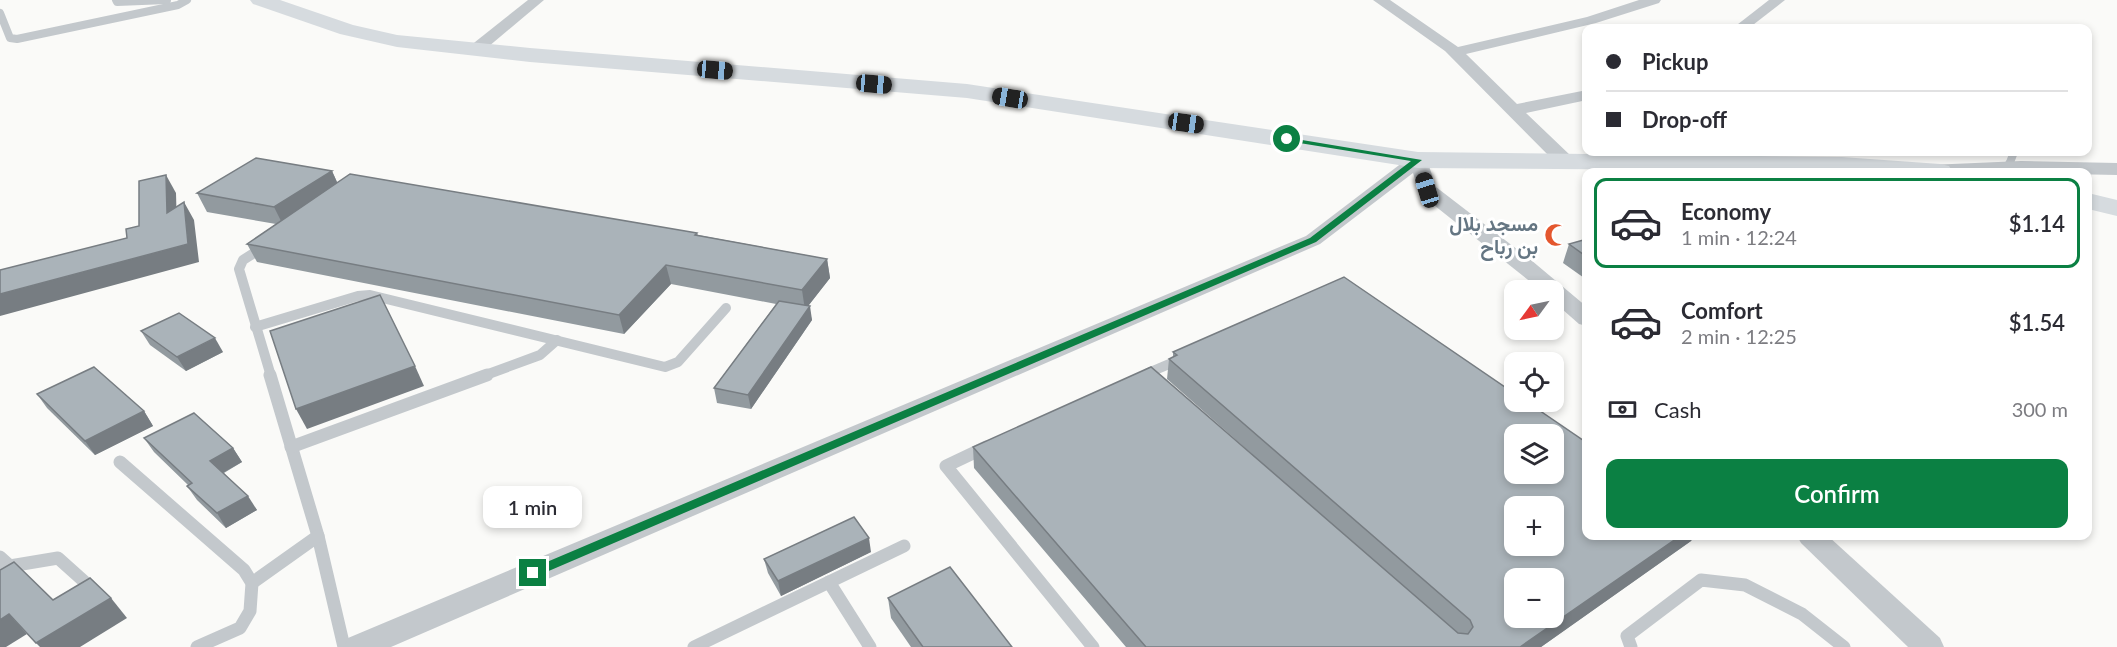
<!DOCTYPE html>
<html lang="en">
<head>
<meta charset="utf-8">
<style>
  body { margin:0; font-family:Lato,Vazirmatn,sans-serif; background:#f2f2f3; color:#2b2b33; height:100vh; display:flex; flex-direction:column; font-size:22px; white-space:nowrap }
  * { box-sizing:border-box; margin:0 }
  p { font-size:20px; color:#7c7c81 }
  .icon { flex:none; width:33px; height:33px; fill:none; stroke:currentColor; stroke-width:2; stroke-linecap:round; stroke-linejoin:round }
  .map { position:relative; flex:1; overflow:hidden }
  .details { position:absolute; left:1582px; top:168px; width:510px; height:372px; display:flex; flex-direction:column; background:#fff; border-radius:12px; box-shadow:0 3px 9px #0003 }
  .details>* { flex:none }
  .guide { position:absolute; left:1582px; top:24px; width:510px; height:132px; border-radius:12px; box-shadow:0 3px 9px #0003; display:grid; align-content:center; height:132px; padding:0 24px; background:#fff }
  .needle { width:39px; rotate:237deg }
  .tools { position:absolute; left:1504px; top:280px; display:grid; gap:12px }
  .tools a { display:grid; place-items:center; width:60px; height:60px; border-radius:12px; background:#fff; box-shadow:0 3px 9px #0003; font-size:30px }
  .end { position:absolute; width:27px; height:27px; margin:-14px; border:8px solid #0b8043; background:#fff; box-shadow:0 0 0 3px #fff }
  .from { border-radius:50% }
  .bubble { position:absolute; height:42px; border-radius:12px; background:#fff; box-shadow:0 3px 9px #0003; font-size:20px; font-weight:600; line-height:42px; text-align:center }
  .car { position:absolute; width:18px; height:36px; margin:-18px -9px; border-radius:8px; box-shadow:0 0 4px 2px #0007; background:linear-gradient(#222 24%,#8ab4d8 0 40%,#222 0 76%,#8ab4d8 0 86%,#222 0) }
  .guide b { display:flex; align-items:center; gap:21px; height:57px; font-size:22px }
  .guide b+b { border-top:2px solid #e1e1e2 }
  .guide i { width:15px; height:15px; background:#2b2b33 }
  ul { padding:10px 0 0; list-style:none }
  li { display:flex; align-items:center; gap:18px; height:90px; margin:0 12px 9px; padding:0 12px; border:3px solid transparent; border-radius:12px }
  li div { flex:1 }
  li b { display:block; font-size:22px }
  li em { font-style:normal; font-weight:600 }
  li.selected { border-color:#0b8043 }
  li>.icon { width:54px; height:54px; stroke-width:1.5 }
  .pay { display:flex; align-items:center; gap:15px; height:66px; padding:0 24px; font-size:22px }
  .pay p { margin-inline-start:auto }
  .primary-button { display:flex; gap:12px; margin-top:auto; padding:12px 24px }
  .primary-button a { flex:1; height:69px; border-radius:12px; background:#0b8043; color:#fff; font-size:24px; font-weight:600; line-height:69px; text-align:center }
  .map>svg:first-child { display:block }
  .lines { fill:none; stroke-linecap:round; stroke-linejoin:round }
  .service-far2 { stroke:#c3c8cc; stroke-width:8 }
  .service-far1 { stroke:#c3c8cc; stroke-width:10 }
  .service { stroke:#c3c8cc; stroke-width:13 }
  .minor { fill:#c3c8cc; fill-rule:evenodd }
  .secondary { fill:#d6dbdf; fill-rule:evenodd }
  .wall { fill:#929a9f }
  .shaded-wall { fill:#777d82 }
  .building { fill:#aab3b9; stroke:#777d82; stroke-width:1.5; fill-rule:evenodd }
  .route { fill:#0b8043 }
  .labels { text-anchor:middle; stroke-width:6; stroke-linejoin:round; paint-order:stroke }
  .poi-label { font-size:20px; font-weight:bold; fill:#657683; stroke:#fff; text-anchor:end }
</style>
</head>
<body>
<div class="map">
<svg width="2117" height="647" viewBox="0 0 2117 647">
  <rect width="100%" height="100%" fill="#fafaf8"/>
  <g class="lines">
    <g class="service-far2">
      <path d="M116,0L117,2L167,0"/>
      <path d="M0,13L10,38L17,39L178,5L187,0"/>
      <path d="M2009,165L2014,152"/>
    </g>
    <g class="service-far1">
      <path d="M2008,168L2010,164"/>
      <path d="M265,246L243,260L239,269L271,376"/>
      <path d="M255,327L358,296L370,295L665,367L678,362L726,308"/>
      <path d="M1148,373L1181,359"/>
      <path d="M483,376L540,355L557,340"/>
    </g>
    <g class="service">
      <path d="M270,375L318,536L344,647"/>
      <path d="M291,447L487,375"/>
      <path d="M986,447L946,466L1093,647"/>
      <path d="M120,462L244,570L252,583L250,611L240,628L197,647"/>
      <path d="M0,557L10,566L0,572"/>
      <path d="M10,566L58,558L87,584"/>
      <path d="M829,582L870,647"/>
      <path d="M252,583L318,536"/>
      <path d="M694,647L904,546"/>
      <path d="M1631,647L1627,636L1701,580L1745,585L1802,614L1844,647"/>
    </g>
    <g class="minor">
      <path d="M528,0H544L482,52H470L468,49L470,46Z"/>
      <path d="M1373,0H1390L1458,47L1587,17L1639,0H1661L1659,3L1596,23L1466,54L1517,104L1587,90V100L1526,113L1571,156L1573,160L1571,164H1557L1445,51Z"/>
      <path d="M1769,0H1785L1749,28H1733Z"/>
      <path d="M1418,154L1425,156L1427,160L1436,187L1531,260L1587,307V326L1579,324L1554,302V291H1542L1420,194L1413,173L1320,244L391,647H344L348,638L1306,236L1411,156Z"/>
      <path d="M2021,161L2117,163V175L1920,171L1922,167L1929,165Z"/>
      <path d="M1797,536H1828L1940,638L1944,647H1908L1801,543Z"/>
    </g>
    <g class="secondary">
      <path d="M250,0H280L353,25L397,35L530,48L967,84L1418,152L1842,157L1940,164L1949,166L1953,172L1418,168L967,98L530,62L397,47L340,34L253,4Z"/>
      <path d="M2088,193L2117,200V216L2088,209Z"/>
    </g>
  </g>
  <g class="wall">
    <path d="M332,171L337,182L697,233L698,235L827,259L830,278L808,306L812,320L751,409L717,403L714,388L776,304L671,284L624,334L257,262L247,244L276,224L207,212L197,193Z"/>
    <path d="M1587,239V280L1563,263L1569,244Z"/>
    <path d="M141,331L223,352L186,371L150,345Z"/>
    <path d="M1173,352L1587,536H1694L1691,541L1541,647H1126L974,468L973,447L1252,454L1167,379L1169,359L1173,357Z"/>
    <path d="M37,394L144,411L153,426L95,455L47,408Z"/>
    <path d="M144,438L233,448L242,462L224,473L257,510L226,528L197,500L187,486L188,485L154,452Z"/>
    <path d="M871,552L781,596L768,573L764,559Z"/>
    <path d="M888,598L1012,647H911L891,618Z"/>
  </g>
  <g class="shaded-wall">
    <path d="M332,171L340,189L283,225L274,207Z"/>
    <path d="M166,175L176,193L177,231L167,213Z"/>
    <path d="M184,202L194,220L199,262L0,316V294L188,244Z"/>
    <path d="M827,259L830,278L805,310L802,290Z"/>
    <path d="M666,265L671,284L624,334L619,315Z"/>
    <path d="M810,306L812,320L751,409L748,395Z"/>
    <path d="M215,338L223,352L186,371L177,357Z"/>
    <path d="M415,366L424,386L307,429L296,409Z"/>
    <path d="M144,411L153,426L95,455L85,441Z"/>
    <path d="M233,448L242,462L219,475L210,461Z"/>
    <path d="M248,496L257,510L226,528L217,513Z"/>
    <path d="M1680,536H1694L1691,541L1541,647H1520Z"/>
    <path d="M869,538L871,552L781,596L778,581Z"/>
    <path d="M111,598L127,618L80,647H40L36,643Z"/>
    <path d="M9,614L27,634L6,647H0V620Z"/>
  </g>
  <g class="building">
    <path d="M256,158L332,171L274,207L197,193Z"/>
    <path d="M350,174L697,233L695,235L827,259L802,290L666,265L619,315L247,244Z"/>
    <path d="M166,175L167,213L184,202L188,244L0,294V270L127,238L126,229L139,226V181Z"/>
    <path d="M1587,239V257L1569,244Z"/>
    <path d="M1344,277L1515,394V402H1527L1587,443V536H1680L1520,647H1146L973,447L1151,367L1458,633L1468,634L1473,627L1470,620L1169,359L1177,355L1173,352ZM1515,435H1554V474H1515ZM1515,507H1554V546H1515ZM1515,579H1554V618H1515Z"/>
    <path d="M380,295L415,366L296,409L270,331Z"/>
    <path d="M779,301L810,306L748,395L714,388Z"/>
    <path d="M179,313L215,338L177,357L141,331Z"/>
    <path d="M94,367L144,411L85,441L37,394Z"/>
    <path d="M194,413L233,448L210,461L248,496L217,513L187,486L192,483L144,438Z"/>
    <path d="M854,517L869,538L778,581L764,559Z"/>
    <path d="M14,562L53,600L90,578L111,598L36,643L9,614L0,620V570Z"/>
    <path d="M950,567L1012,647H923L888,598Z"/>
  </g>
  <path class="route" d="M1284,137L1422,160L1316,242L537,576H528L527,573L528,570L1310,238L1411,161L1287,141H1284Z"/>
  <defs>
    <g id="mosque-bare" transform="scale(1.8)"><path d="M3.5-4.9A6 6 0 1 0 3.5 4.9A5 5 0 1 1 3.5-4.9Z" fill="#e4572e" stroke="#fff" stroke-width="2.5" paint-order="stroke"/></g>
  </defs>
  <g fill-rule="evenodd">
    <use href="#mosque-bare" x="1556" y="235"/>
  </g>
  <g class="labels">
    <g class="poi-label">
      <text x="1538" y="231">مسجد بلال<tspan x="1538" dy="23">بن رباح</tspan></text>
    </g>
  </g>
</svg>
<div class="tools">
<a><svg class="needle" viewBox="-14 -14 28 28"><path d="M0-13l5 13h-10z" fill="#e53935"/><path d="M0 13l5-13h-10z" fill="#7c7c81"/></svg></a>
<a><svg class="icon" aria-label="locate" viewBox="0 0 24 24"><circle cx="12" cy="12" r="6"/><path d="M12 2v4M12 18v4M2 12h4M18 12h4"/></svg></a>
<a><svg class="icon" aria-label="layers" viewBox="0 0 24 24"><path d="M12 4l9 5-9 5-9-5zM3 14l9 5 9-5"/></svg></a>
<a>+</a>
<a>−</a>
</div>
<i class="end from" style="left:1287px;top:139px"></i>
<i class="end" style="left:533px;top:573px"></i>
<div class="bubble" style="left:483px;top:486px;width:99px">1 min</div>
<i class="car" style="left:715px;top:70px;rotate:95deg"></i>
<i class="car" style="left:874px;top:84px;rotate:95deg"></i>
<i class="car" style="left:1010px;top:98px;rotate:279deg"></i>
<i class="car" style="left:1186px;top:123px;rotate:98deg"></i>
<i class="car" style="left:1427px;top:190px;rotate:343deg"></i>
<div class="guide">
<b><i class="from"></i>Pickup</b>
<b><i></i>Drop-off</b>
</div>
<section class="details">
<ul>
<li class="selected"><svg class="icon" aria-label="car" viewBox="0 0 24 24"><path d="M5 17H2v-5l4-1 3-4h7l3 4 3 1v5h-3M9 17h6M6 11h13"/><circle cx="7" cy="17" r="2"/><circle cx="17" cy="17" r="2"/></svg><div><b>Economy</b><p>1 min · 12:24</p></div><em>$1.14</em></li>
<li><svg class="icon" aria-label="car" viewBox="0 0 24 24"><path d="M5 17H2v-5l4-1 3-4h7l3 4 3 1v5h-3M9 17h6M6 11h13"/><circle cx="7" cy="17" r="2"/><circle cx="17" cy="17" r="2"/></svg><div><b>Comfort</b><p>2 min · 12:25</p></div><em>$1.54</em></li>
</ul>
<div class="pay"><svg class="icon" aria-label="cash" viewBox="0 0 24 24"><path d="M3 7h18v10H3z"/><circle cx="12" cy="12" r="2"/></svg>Cash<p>300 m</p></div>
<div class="primary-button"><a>Confirm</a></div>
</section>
</div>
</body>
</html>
